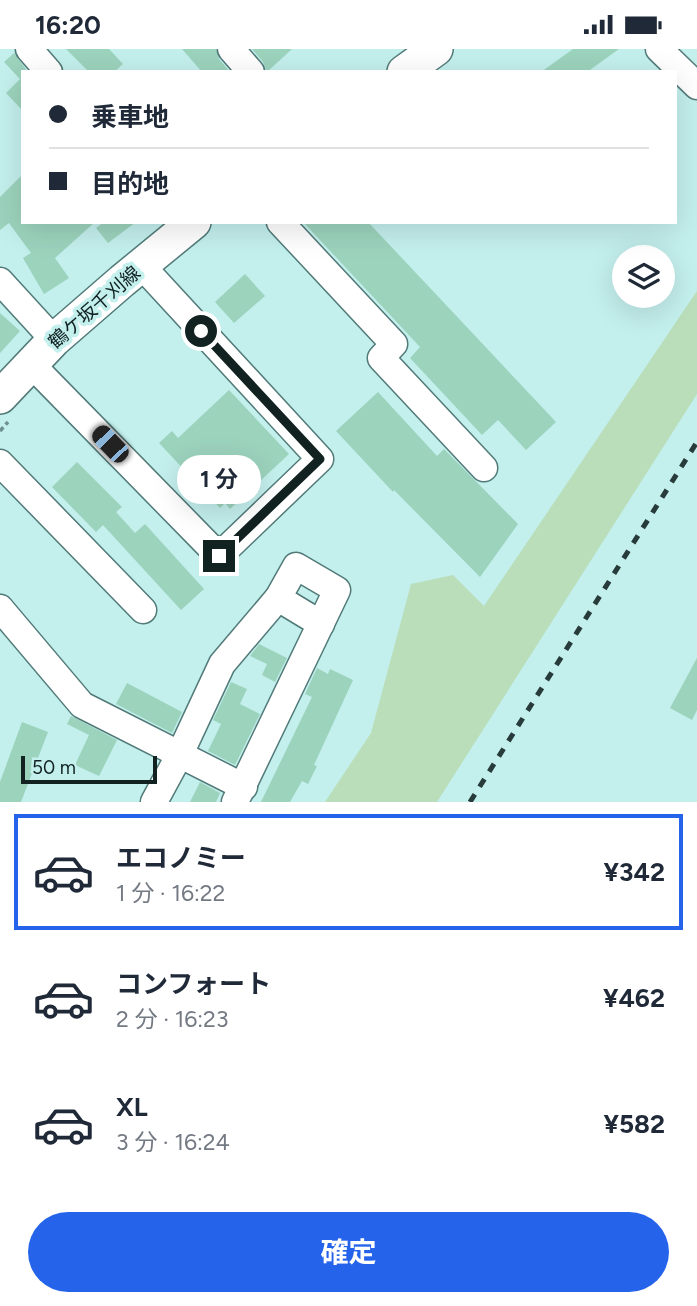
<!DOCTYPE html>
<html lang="ja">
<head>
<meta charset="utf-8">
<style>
  body { margin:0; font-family:Figtree,"Noto Sans JP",sans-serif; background:#f6f6f7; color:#1f2937; height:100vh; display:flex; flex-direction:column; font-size:26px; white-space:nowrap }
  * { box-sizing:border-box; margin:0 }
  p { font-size:23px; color:#747a83 }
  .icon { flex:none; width:38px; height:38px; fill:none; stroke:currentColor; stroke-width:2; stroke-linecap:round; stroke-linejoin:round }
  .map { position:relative; height:753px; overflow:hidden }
  .panel { display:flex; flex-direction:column; background:#fff; flex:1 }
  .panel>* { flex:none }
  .top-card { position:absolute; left:21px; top:21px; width:656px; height:154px; border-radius:0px; box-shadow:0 7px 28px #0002; display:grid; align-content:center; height:154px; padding:0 28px; background:#fff }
  .fabs { position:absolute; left:612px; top:196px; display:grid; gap:14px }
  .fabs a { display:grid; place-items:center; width:63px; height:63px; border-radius:50%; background:#fff; box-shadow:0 7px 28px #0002; font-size:35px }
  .scale { position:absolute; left:21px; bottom:18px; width:136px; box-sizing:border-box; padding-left:7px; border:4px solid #112221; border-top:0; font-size:19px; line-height:24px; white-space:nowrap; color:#112221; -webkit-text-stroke:5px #c3efed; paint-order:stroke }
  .end { position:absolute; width:32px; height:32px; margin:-16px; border:9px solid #112221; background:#fff; box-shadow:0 0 0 4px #fff }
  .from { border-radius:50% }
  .bubble { position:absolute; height:49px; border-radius:24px; background:#fff; box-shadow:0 7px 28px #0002; font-size:23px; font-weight:700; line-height:49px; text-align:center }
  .car { position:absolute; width:21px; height:42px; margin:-21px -10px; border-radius:9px; box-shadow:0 0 5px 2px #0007; background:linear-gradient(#222 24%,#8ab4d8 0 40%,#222 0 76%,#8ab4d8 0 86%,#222 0) }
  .top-card b { display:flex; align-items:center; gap:24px; height:66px; font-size:26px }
  .top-card b+b { border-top:2px solid #e0e1e3 }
  .top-card i { width:18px; height:18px; background:#1f2937 }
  ul { padding:12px 0 0; list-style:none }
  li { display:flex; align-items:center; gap:21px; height:116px; margin:0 14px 10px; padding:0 14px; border:4px solid transparent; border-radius:0px }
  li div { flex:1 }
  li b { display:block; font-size:26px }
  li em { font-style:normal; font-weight:700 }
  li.selected { border-color:#2563eb }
  li>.icon { width:63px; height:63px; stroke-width:1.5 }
  .cta { display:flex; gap:14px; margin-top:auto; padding:14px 28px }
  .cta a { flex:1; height:80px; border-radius:42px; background:#2563eb; color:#fff; font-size:28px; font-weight:700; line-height:80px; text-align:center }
  .status { display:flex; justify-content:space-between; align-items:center; height:49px; padding:0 35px; background:#fff; direction:ltr }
  .status svg { height:19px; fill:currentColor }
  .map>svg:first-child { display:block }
  .green { fill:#badeba }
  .building { fill:#9cd3bd }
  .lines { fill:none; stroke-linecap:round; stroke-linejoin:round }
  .minor-casing { stroke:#517a78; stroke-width:29 }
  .major-casing { stroke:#517a78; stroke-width:36 }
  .path { stroke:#71908f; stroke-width:3.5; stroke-dasharray:5 3.5; stroke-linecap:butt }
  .minor { stroke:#fff; stroke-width:26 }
  .major { stroke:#fff; stroke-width:33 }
  .rail { stroke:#273b3a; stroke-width:5; stroke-dasharray:9 9; stroke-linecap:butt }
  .route { stroke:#112221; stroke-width:9 }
  .labels { text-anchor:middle; stroke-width:7; stroke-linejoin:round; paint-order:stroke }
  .street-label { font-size:19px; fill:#112221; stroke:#c3efed }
</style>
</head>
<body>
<div class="status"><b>16:20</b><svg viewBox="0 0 49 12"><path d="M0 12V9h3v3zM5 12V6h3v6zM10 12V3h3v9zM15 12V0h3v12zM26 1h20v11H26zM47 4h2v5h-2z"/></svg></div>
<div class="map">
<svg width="697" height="753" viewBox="0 0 697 753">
  <rect width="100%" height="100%" fill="#c3efed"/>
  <path class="green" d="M697,242V345L437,753H325L371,684L411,535L453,526L484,557Z"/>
  <g class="building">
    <path d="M66,0H109L123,15L114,23H89Z"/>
    <path d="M182,0H216L219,10L230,23H202Z"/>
    <path d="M252,0H292L267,23L263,13Z"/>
    <path d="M573,0H619L587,23H541Z"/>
    <path d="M14,4L28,23H23V62L6,44L20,30L4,13Z"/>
    <path d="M23,125V173H95L55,209L69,229L44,245L23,209L31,204L9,174L0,181V148Z"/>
    <path d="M104,173H136L108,194L96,179Z"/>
    <path d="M303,173H368L556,373L526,401L498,371L482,386L410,309L420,298Z"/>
    <path d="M245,225L265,247L234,274L215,253Z"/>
    <path d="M0,264L20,282L0,304Z"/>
    <path d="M229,341L289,405L230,460L225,454L220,459L159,394L172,382L178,389Z"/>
    <path d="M378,343L437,407L444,400L518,475L480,528L394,441L393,443L336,382Z"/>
    <path d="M77,413L122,458L116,463L135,484L145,475L204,540L181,561L103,476L96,483L52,438Z"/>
    <path d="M259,595L287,609L275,633L262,626L267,615L250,607Z"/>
    <path d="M697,609V661L692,671L670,659Z"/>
    <path d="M317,619L328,625L330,620L353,631L314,716L317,717L308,735L302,732L290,753H261L312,648L305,645Z"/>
    <path d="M231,633L247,640L240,655L260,665L235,716L208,702L221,675L213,671Z"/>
    <path d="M127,634L182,663L172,684L116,655Z"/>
    <path d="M71,667L117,691L99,727L75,716L89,686L67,675Z"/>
    <path d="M22,673L48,683L21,753H0V733Z"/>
    <path d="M200,733L220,744L216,753H190Z"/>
  </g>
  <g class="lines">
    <g class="minor-casing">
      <g id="minor">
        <path d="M29,0L49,23"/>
        <path d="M231,0L251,23"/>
        <path d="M659,0L697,37"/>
        <path d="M280,173L394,295L381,309L484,419"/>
        <path d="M0,232L54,291"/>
        <path d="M31,315L219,507L320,410L141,216"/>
        <path d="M0,414L143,561"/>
        <path d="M278,549L321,575"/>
        <path d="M0,559L82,656L244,738"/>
        <path d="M154,753L180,705L222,615L278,549L296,517L337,541L235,753"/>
      </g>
    </g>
    <g class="major-casing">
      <g id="major">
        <path d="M404,23L436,0"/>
        <path d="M0,348L54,291L122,232L194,173"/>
      </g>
    </g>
    <path class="path" d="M0,382L8,373"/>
    <use href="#minor" class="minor"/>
    <use href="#major" class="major"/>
    <path class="rail" d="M470,753L697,393"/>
  </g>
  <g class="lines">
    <path class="route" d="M201,282L320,410L219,507"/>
  </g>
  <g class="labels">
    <g class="street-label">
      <text transform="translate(94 258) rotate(-41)" y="7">鶴ケ坂千刈線</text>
    </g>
  </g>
</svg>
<div class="fabs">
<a><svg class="icon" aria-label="layers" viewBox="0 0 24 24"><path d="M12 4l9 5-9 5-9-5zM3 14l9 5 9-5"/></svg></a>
</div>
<div class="scale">50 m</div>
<i class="end from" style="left:201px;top:282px"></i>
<i class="end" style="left:219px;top:507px"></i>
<div class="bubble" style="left:177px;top:406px;width:84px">1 分</div>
<i class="car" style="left:110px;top:395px;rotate:316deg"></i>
<div class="top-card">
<b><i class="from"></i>乗車地</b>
<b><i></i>目的地</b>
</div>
</div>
<section class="panel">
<ul>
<li class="selected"><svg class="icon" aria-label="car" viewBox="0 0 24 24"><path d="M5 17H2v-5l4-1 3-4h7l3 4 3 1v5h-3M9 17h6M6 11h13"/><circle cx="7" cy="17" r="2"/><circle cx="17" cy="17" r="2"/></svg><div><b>エコノミー</b><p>1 分 · 16:22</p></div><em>¥342</em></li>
<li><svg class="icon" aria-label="car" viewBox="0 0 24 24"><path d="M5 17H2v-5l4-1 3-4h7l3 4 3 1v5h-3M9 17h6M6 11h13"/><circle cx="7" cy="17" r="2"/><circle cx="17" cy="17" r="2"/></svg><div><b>コンフォート</b><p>2 分 · 16:23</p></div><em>¥462</em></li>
<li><svg class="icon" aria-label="car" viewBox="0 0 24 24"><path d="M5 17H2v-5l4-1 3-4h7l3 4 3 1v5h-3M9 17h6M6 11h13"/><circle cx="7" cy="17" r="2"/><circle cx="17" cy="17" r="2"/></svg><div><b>XL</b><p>3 分 · 16:24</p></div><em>¥582</em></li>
</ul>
<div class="cta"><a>確定</a></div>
</section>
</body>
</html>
